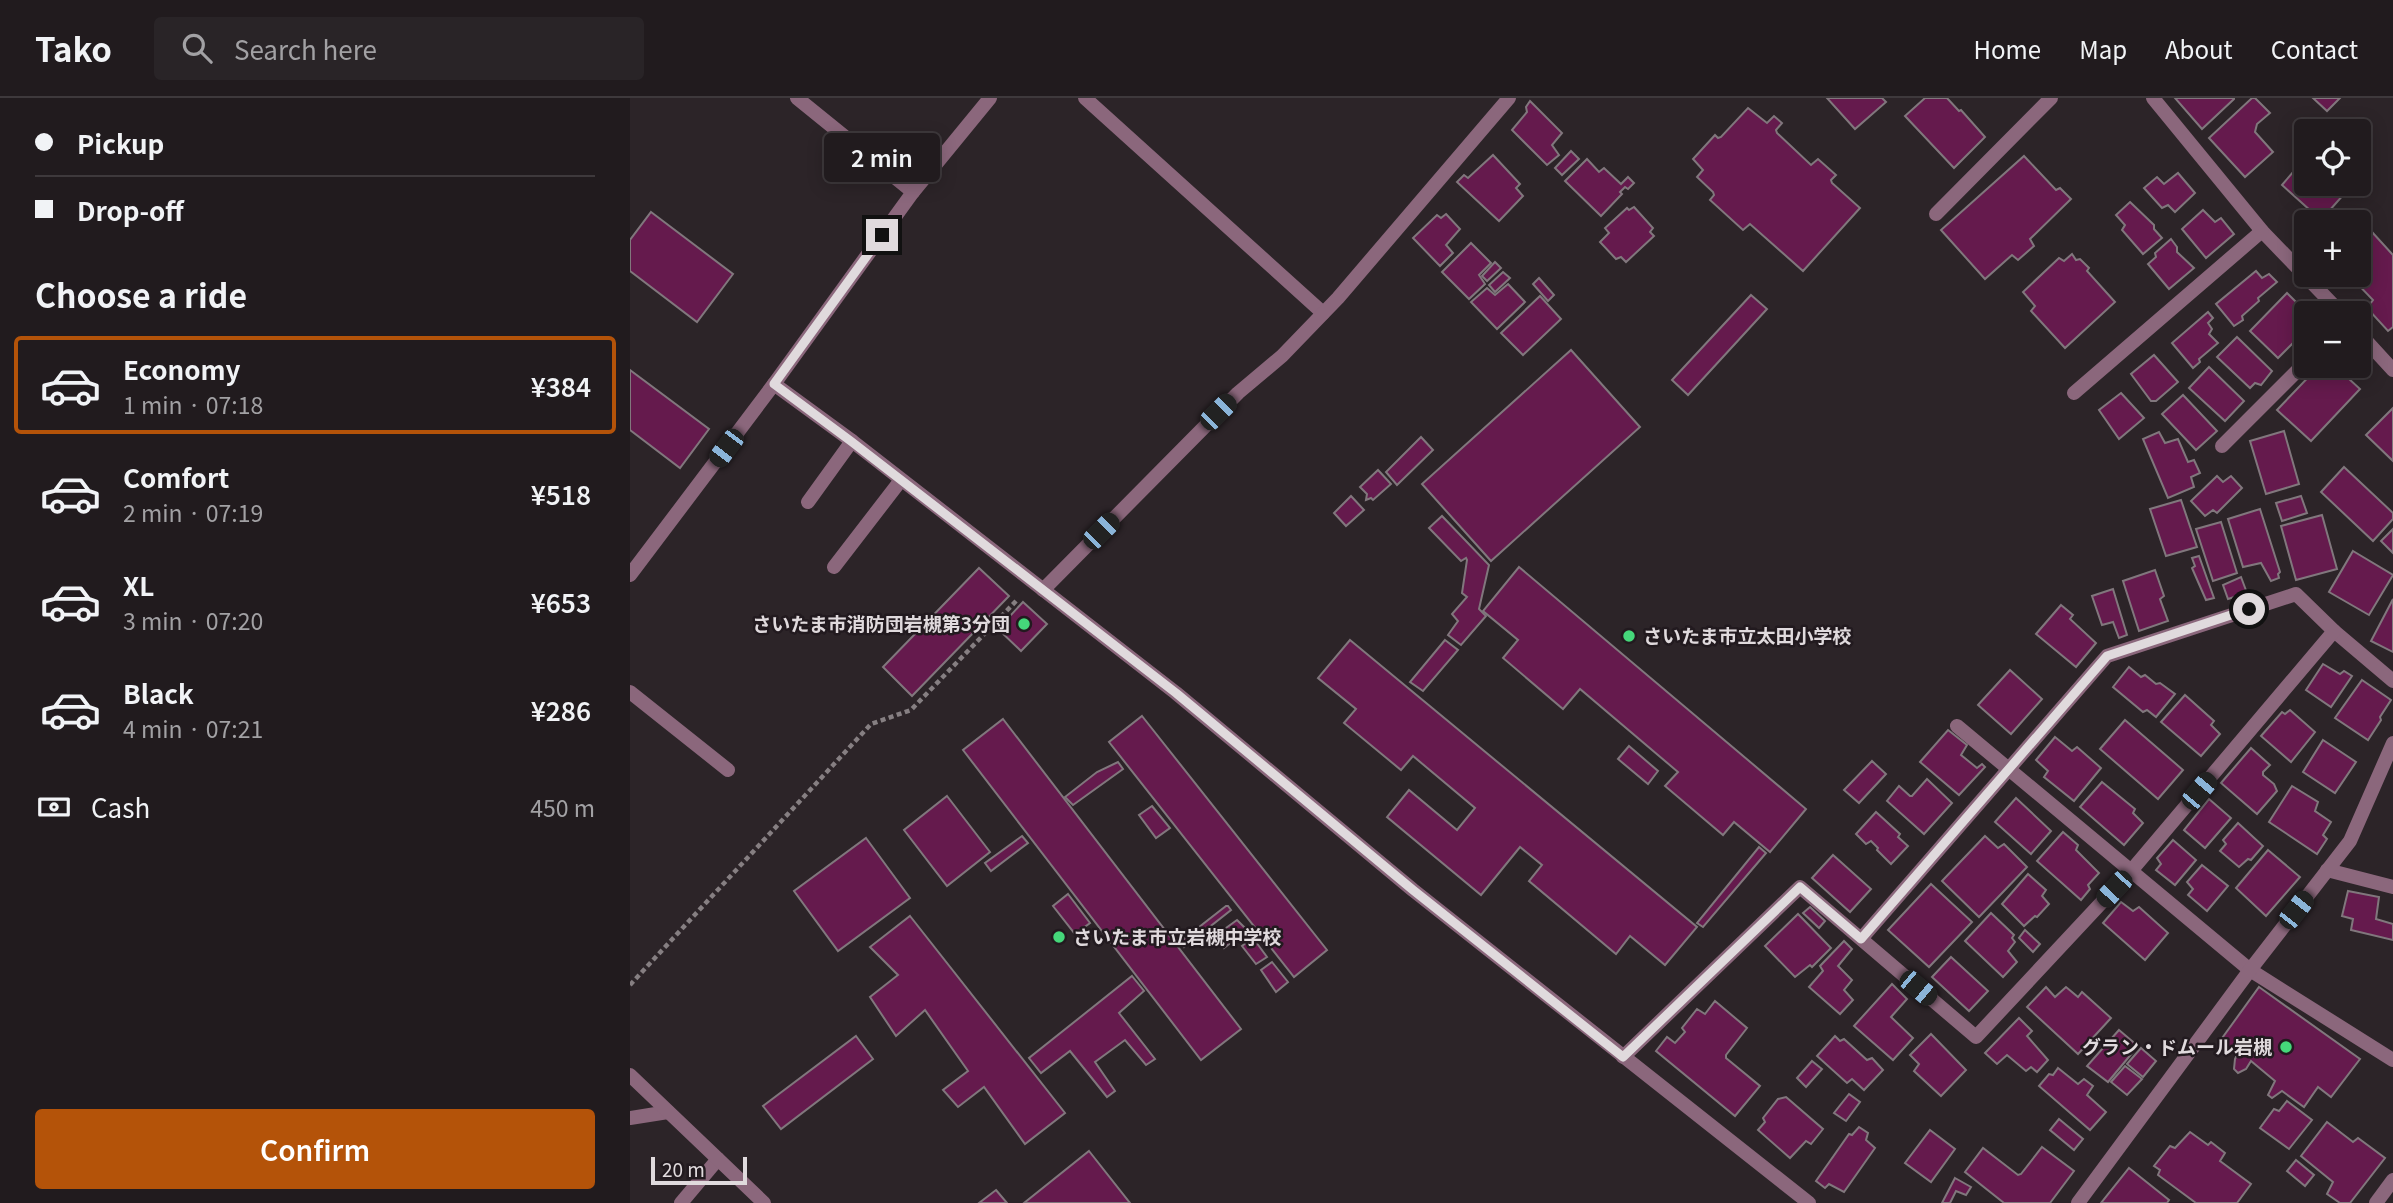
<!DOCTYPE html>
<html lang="en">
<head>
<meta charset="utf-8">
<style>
  body { margin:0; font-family:Georgia,"Noto Sans JP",serif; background:#292427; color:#f1f3f6; height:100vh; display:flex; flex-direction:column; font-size:26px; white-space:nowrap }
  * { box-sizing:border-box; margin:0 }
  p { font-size:23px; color:#a2a1a4 }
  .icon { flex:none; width:38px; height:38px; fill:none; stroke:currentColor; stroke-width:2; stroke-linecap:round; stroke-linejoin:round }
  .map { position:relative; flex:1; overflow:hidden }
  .sheet { display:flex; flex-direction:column; background:#211b1e; width:630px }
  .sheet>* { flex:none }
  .guide { display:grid; align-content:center; height:154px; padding:0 35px; background:#211b1e }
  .buttons { position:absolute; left:1664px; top:21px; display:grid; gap:14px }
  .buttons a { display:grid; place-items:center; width:77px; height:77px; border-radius:7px; background:#211b1e; box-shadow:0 4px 18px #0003,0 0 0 2px #3e393c; font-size:35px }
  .scale { position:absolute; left:21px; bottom:18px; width:96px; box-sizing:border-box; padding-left:7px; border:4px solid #e0dadd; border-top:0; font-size:19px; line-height:24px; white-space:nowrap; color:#e0dadd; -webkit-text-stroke:5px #221a1f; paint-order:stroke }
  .end { position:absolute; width:32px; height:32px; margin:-16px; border:9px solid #e0dadd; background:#111; box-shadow:0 0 0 4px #111 }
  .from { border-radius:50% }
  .bubble { position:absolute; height:49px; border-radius:7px; background:#211b1e; box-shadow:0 4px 18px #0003,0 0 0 2px #3e393c; font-size:23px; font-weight:600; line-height:49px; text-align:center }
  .car { position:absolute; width:21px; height:42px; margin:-21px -10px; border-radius:9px; box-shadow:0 0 5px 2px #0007; background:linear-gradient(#222 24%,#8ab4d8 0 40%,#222 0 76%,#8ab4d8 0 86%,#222 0) }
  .guide b { display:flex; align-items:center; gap:24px; height:66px; font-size:26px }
  .guide b+b { border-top:2px solid #3e393c }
  .guide i { width:18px; height:18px; background:#f1f3f6 }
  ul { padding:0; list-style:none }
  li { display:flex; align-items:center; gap:21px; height:98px; margin:0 14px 10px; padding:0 21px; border:4px solid transparent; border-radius:7px }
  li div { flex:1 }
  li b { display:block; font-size:26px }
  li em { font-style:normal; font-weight:600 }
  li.active { border-color:#b45309 }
  li>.icon { width:63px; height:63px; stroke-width:1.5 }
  h2 { padding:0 35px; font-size:32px; line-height:84px }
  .pay { display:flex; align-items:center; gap:18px; height:77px; padding:0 35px; font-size:26px }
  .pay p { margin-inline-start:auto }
  .button { display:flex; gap:14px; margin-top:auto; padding:14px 35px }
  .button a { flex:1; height:80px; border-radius:7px; background:#b45309; color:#fff; font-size:28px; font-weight:600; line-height:80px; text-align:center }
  header { display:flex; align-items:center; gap:42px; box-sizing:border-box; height:98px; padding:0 35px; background:#211b1e; border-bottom:2px solid #3e393c }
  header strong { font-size:33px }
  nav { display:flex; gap:38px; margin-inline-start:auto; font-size:24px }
  .search { width:490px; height:63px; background:#292427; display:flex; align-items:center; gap:18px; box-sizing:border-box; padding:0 24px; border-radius:7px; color:#a2a1a4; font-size:26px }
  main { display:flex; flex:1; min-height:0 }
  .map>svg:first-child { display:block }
  .building { fill:#651a4d; stroke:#81777d; stroke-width:2 }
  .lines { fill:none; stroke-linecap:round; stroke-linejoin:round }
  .path { stroke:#867f82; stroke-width:4.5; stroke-dasharray:5 3.5; stroke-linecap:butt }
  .service { stroke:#8b677c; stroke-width:14 }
  .minor { stroke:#8b677c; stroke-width:14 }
  .route { stroke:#e0dadd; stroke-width:9 }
  .poi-dot { fill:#45d77a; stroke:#221a1f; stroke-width:2.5 }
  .labels { text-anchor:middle; stroke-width:5; stroke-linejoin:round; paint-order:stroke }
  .poi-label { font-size:19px; font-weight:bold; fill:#e0dadd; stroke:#221a1f; text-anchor:end }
</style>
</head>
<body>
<header>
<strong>Tako</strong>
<div class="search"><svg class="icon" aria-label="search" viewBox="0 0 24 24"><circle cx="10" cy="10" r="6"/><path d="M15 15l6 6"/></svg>Search here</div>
<nav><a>Home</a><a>Map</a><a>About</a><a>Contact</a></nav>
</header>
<main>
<section class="sheet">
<div class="guide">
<b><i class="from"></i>Pickup</b>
<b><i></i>Drop-off</b>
</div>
<h2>Choose a ride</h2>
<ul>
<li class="active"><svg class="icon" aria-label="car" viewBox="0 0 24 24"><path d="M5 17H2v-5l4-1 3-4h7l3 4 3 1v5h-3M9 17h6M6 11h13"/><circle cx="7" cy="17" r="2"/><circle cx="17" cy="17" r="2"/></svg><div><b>Economy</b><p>1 min · 07:18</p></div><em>¥384</em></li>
<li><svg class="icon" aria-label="car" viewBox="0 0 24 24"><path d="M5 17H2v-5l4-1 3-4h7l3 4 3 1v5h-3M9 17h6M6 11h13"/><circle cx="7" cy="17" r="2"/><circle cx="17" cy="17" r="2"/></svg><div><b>Comfort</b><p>2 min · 07:19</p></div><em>¥518</em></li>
<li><svg class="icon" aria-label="car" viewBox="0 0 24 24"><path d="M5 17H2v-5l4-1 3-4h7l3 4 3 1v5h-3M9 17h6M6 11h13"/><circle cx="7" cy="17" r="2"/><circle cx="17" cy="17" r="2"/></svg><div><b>XL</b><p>3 min · 07:20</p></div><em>¥653</em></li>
<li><svg class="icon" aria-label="car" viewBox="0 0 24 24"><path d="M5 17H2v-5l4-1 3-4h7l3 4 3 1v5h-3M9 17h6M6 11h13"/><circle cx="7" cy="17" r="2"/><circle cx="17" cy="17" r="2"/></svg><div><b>Black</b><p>4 min · 07:21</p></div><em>¥286</em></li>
</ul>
<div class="pay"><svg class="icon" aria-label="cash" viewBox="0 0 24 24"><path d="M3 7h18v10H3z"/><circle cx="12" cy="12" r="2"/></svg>Cash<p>450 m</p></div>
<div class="button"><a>Confirm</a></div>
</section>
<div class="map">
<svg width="1763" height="1105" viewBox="0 0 1763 1105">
  <rect width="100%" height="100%" fill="#2c2428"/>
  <g class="building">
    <path d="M1197,0H1252L1256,4L1225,31Z"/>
    <path d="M1295,0H1317L1329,13L1331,12L1355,39L1324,70L1275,18Z"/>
    <path d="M1545,0H1604V1L1572,31Z"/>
    <path d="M1622,0H1625L1640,15L1627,26L1625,34L1643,54L1615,79L1579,40Z"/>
    <path d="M1683,0H1710L1697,13Z"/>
    <path d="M900,3L932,35L922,47L929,57L917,67L882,32L897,14L896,9Z"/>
    <path d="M1118,10L1137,25L1144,18L1152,25L1146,32L1147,35L1181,67L1188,61L1206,77L1201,82L1202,85L1230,110L1173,173L1120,126L1113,132L1080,102L1084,97L1083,94L1067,79L1073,72L1063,61L1085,37L1088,40L1091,39Z"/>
    <path d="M941,53L949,61L932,77L925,70Z"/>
    <path d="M863,57L890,86L886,90L893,98L869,123L827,84L834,77L838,80Z"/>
    <path d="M1394,58L1426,92L1430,90L1441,101L1400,141L1404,148L1388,162L1382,157L1355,181L1311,132Z"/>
    <path d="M1676,59V86H1723L1691,122L1652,87Z"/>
    <path d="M957,61L969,74L974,70L991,86L998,79L1004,85L998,91L995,89L990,94L992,96L971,118L935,83Z"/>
    <path d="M1548,75L1565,95L1545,114L1538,107L1532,110L1514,90L1527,79L1534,86Z"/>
    <path d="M1500,104L1524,127V131L1532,140L1513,156L1492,132L1495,127L1486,117Z"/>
    <path d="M1004,109L1023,130L1020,134L1024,138L996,164L991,159L986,161L970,144L979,135L975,130L997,110L999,112Z"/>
    <path d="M1573,112L1585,124L1591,120L1604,136L1576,160L1552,131Z"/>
    <path d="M21,114L103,176L67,224L0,173V142Z"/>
    <path d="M816,116L830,131L816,147L823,155L810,168L783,140L807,117L811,120Z"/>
    <path d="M1742,134L1763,157V229L1758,233L1737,210L1743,202L1719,177H1729V146Z"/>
    <path d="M1541,141L1547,149V154L1564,170L1539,191L1518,166L1526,159L1525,155Z"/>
    <path d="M841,145L861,165L849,177L855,186L839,201L812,174Z"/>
    <path d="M1442,156L1446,162L1450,161L1459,170L1457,173L1485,204L1435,250L1401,213L1405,208L1393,194L1429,160L1434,163Z"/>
    <path d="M865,164L871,170L857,183L852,178Z"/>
    <path d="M1626,173L1632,180L1639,176L1647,184L1628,200L1629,203L1612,218L1613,222L1604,228L1586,206Z"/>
    <path d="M873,174L880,180L865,194L859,187Z"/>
    <path d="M909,180L924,197L918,203L903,186Z"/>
    <path d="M878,186L895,204L867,231L841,204L857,190L865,197Z"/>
    <path d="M1657,195L1677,215L1676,232L1648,260L1620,233Z"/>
    <path d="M1121,197L1137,211L1058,297L1042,282Z"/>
    <path d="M910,198L931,221L893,257L871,235Z"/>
    <path d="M1578,214L1583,220L1578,225L1582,231L1579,236L1588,245L1569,261L1570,264L1563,270L1542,245Z"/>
    <path d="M1607,239L1642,273L1631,287L1625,285L1620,290L1587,259Z"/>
    <path d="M941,252L1010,329L861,463L792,386Z"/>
    <path d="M1524,257L1548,284L1526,303H1521L1501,276Z"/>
    <path d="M1689,268H1723L1724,269L1718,280L1730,291L1681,343L1647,312Z"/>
    <path d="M1579,269L1614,303L1595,323L1559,290Z"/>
    <path d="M0,272L79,331L50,370L0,332Z"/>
    <path d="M1491,295L1514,320L1489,341L1469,312Z"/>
    <path d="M1553,297L1587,333L1566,352L1532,316Z"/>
    <path d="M1763,310V363L1736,337Z"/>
    <path d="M1654,333L1669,386L1636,396L1620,343Z"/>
    <path d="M1529,334L1535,345L1548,341L1558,364L1564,362L1570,375L1561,379L1564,389L1538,400L1513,341Z"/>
    <path d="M791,339L803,352L767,387L756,374Z"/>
    <path d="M1714,369L1763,415V421L1743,443L1691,394Z"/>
    <path d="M748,372L761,386L743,402L741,400L736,402L737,396L730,389Z"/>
    <path d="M1587,378L1593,384L1601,378L1612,390L1587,415L1583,412L1575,418L1561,403Z"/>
    <path d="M721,398L734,412L716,428L704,415Z"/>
    <path d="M1671,398L1677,415L1652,423L1646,405Z"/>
    <path d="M1551,402L1567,449L1536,458L1520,411Z"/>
    <path d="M1630,411L1650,474L1648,476L1649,480L1641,483L1631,465L1613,469L1598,421Z"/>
    <path d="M1692,417L1707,471L1666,482L1651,428Z"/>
    <path d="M812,418L859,467L849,511L856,518L831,547L818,537L828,523L822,516L837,499L832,495L837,462L836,460L831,463L799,430Z"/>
    <path d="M1591,424L1607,475L1583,483L1566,431Z"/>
    <path d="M1763,431V455L1751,443Z"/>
    <path d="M1723,453L1763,477L1739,517L1699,494Z"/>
    <path d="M1569,458L1584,500L1576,502L1562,470L1565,468L1562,460Z"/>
    <path d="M889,469L1176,711L1140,754L1104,724L1093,737L1035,688L1048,674L950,591L933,611L873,560L888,542L853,513Z"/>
    <path d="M349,470L379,498L282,598L253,569Z"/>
    <path d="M1525,472L1534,498L1530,501L1538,523L1509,533L1493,483Z"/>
    <path d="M1611,479L1617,495L1598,501L1593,487Z"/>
    <path d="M1483,491L1497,537L1489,540L1483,524L1472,527L1462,498Z"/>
    <path d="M1763,501V554L1741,543Z"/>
    <path d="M393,504L417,526L391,553L368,531Z"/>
    <path d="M1431,507L1443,517L1440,521L1466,545L1446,569L1406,536Z"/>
    <path d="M720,542L1067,829L1035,867L1000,838L986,856L899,783L912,767L890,749L851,797L757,719L779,692L827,732L845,710L783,658L771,672L714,625L726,611L688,580Z"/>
    <path d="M815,542L828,552L793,593L780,584Z"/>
    <path d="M1693,566L1710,576L1714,573L1722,578L1701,609L1676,592Z"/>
    <path d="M1499,569L1511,579L1515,577L1526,586L1530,585L1545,596L1526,619L1517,612L1513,614L1483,589Z"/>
    <path d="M1380,572L1412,601L1381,636L1348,607Z"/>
    <path d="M1732,582L1761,602L1750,619L1751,622L1738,642L1705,620Z"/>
    <path d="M1555,597L1584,623L1581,627L1590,636L1571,658L1531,624Z"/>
    <path d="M1660,612L1685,634L1661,664L1631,638L1652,614L1655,616Z"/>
    <path d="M512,618L697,852L664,879L479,644Z"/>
    <path d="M373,621L611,931L571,962L333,652Z"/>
    <path d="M1495,622L1553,672L1528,701L1470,651Z"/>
    <path d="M1318,632L1337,647L1331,657L1347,670L1352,666L1355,669L1329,697L1290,664Z"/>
    <path d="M1425,639L1442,653L1447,649L1471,670L1444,703L1414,679L1418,673L1406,662Z"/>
    <path d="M1693,642L1726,664L1705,695L1673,674Z"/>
    <path d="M999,648L1028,673L1018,686L988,661Z"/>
    <path d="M1621,650L1640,667L1633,674V677L1644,686L1647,693L1627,716L1591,685Z"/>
    <path d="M1242,663L1256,676L1229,705L1214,692Z"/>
    <path d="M488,664L493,671L443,707L435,699L467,674Z"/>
    <path d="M1297,681L1322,705L1294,736L1257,703L1269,688L1280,698H1282Z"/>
    <path d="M1472,684L1505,711L1503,715L1513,725L1494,747L1450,709Z"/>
    <path d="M1662,688L1688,704L1685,713L1701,724L1693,737L1697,741L1687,756L1639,724Z"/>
    <path d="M317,698L360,754L317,788L274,732Z"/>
    <path d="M1386,700L1421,733L1401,756L1365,724Z"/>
    <path d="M1579,701L1601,720L1575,750L1554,732Z"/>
    <path d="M522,708L540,730L526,740L509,717Z"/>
    <path d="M1246,714L1270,736L1268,739L1278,748L1261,766L1247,752L1248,750L1241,743L1236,746L1226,736Z"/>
    <path d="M1608,725L1633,748L1621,762L1618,761L1609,769L1590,753L1596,746L1593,742Z"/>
    <path d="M1433,734L1448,747L1446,752L1469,775L1458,787L1460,791L1451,802L1407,763Z"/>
    <path d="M392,738L398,745L361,773L355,765Z"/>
    <path d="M1355,738L1368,750L1374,746L1397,769L1349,819L1312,783Z"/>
    <path d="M236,740L280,800L208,853L164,793Z"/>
    <path d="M1543,742L1566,762L1545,787L1526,772L1531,766L1527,760Z"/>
    <path d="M1129,749L1136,755L1073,829L1067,825Z"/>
    <path d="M1638,752L1670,779L1636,818L1606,790Z"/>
    <path d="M1203,757L1241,791L1220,814L1182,780Z"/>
    <path d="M1572,767L1598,788L1577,813L1558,797L1563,791L1557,784Z"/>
    <path d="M1398,776L1416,792L1412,798L1419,806L1407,819L1405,818L1394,828L1372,806Z"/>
    <path d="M1301,786L1342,824L1299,869L1258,832Z"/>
    <path d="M1718,793L1749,799L1746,821L1763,826V842L1721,832L1723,821L1712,818Z"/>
    <path d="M438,796L460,825L445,836L423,808Z"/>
    <path d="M1491,804L1503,813L1509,809L1538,835L1515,862L1473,825Z"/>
    <path d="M596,808H598L601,812L554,849L550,844Z"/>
    <path d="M1180,809L1195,823L1189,830L1173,815Z"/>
    <path d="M1361,815L1384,837L1382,840L1385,844L1378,853L1387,864L1373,879L1335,843Z"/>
    <path d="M1168,816L1201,850L1182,869L1180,867L1165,879L1135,848Z"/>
    <path d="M280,818L435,1015L395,1046L354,989L328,1009L313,992L338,973L295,912L266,938L240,899L268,877L240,849Z"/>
    <path d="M607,822L617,832L594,850L585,838Z"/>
    <path d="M1395,832L1410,846L1403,854L1389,840Z"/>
    <path d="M623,840L637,859L626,866L612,848Z"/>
    <path d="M1214,843L1222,851L1208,868L1222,882L1214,892L1223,902L1210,916L1179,889L1193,873L1190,868Z"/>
    <path d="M1321,859L1358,893L1339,913L1302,879Z"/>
    <path d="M642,864L658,884L646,894L631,872Z"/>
    <path d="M502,878L514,893L489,915L525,961L516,967L495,942L465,964L485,993L477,999L440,953L411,975L399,960Z"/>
    <path d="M1262,886L1277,901L1261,919L1283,940L1263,962L1224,928Z"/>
    <path d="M1416,889L1425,899L1436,889L1448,899L1452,894L1481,920L1448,956L1397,909Z"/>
    <path d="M1629,889L1730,961L1701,999L1688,989L1674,1009L1652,993L1642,1000L1638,997L1645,983L1621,963L1616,971L1608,975L1604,971L1605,961L1608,955L1590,943Z"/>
    <path d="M1085,903L1117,930L1096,957V960L1130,988L1105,1018L1026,953L1037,939L1045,945L1055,934L1052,930L1067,911L1075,916Z"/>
    <path d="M1389,920L1402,933L1397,938L1418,962L1407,974L1401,969L1396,973L1377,957L1367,966L1355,955Z"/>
    <path d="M1489,932L1508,948L1478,984L1457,968Z"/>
    <path d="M1301,936L1336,972L1311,998L1284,973L1289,966L1280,957Z"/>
    <path d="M226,938L243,961L151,1031L133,1008Z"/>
    <path d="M1205,938L1210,943L1214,941L1237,962L1242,960L1253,972L1234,992L1222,981L1217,985L1187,958Z"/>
    <path d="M1511,950L1526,963L1513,979L1497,966Z"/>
    <path d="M1182,963L1192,971L1176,989L1167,980Z"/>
    <path d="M1495,968L1512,981L1497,997L1481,984Z"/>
    <path d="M1428,970L1448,986L1454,981L1463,988L1457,997L1476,1014L1460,1032L1409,988L1419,976L1423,977Z"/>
    <path d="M1219,996L1230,1004L1216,1023L1204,1015Z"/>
    <path d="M1156,999L1193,1031L1181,1046L1176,1043L1160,1060L1128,1032L1135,1024L1133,1020L1148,1001Z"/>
    <path d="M1657,1003L1682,1022L1659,1051L1630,1030L1644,1011L1649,1013Z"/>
    <path d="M1429,1021L1453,1041L1444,1052L1420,1032Z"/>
    <path d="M1697,1024L1723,1044L1728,1040L1755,1060L1720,1105H1710L1697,1096L1703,1084L1671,1058Z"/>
    <path d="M1229,1029L1238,1035L1236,1042L1245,1050L1214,1094L1199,1086L1195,1090L1186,1083L1219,1036L1222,1037Z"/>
    <path d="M1300,1032L1325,1051L1301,1084L1275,1065Z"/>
    <path d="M1560,1034L1578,1047L1581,1044L1595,1055L1590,1063L1621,1086L1607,1105H1566L1528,1077L1530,1072L1524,1068L1540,1048L1545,1050Z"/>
    <path d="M1412,1049L1444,1073L1420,1105H1374L1335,1074L1353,1050L1388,1077L1391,1076Z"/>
    <path d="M459,1053L500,1105H394Z"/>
    <path d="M1666,1062L1684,1077L1675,1088L1657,1073Z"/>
    <path d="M1499,1070L1539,1102L1537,1105H1471Z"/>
    <path d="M1325,1080L1341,1089L1336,1097L1326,1093L1320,1105H1312Z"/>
    <path d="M366,1092L377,1105H349Z"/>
  </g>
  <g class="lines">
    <path class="path" d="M0,887L241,626L281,612L388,501"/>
    <g class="service">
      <path d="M455,0L693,215"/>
      <path d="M1306,116L1421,0"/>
      <path d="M1592,348L1676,264"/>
      <path d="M178,404L222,343"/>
      <path d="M204,469L271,382"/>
      <path d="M413,492L608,295L652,258L708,200L879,0"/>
      <path d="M0,594L98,672"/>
      <path d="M1697,772L1763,789"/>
      <path d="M0,1020L38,1014"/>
      <path d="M51,1105L88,1061"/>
      <path d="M1746,1105L1763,1082"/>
    </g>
    <g class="minor">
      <path d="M167,0L283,94"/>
      <path d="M1523,0L1632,133L1711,215"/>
      <path d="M1729,235L1763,272"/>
      <path d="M144,286L222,343L546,595L783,792L1179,1105"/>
      <path d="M1444,295L1632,133"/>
      <path d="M0,477L144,286L283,94L360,0"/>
      <path d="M1704,533L1763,583"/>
      <path d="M1327,628L1620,872L1763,962"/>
      <path d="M993,959L1170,789L1346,939L1501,773L1704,533L1666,496L1477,558L1231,841"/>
      <path d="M0,977L134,1105"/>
      <path d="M1448,1105L1620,872L1720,743L1763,645"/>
    </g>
  </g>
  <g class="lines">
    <path class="route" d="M252,137L144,286L222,344L546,595L783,792L993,959L1170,789L1231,841L1477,558L1619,511"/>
  </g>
  <g class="poi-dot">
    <circle cx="394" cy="526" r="7"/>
    <circle cx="999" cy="538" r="7"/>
    <circle cx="429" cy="839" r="7"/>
    <circle cx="1656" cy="949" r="7"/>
  </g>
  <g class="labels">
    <g class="poi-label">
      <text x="380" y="533">さいたま市消防団岩槻第3分団</text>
      <text x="1013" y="545" text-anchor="start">さいたま市立太田小学校</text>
      <text x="443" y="846" text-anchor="start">さいたま市立岩槻中学校</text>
      <text x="1642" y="956">グラン・ドムール岩槻</text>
    </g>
  </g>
</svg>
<div class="buttons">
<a><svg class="icon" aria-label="locate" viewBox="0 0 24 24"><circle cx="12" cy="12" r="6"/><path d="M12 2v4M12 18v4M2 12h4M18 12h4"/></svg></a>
<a>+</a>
<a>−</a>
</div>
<div class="scale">20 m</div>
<i class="end from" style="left:1619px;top:511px"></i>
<i class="end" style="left:252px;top:137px"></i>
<div class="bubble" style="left:194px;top:35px;width:116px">2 min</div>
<i class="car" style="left:588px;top:314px;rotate:45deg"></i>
<i class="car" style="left:96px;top:350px;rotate:217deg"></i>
<i class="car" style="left:471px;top:433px;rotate:45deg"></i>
<i class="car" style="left:1569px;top:693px;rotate:40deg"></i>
<i class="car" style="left:1484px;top:791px;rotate:223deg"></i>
<i class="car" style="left:1666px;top:812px;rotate:38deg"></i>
<i class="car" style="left:1288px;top:890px;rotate:130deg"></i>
</div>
</main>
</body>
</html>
